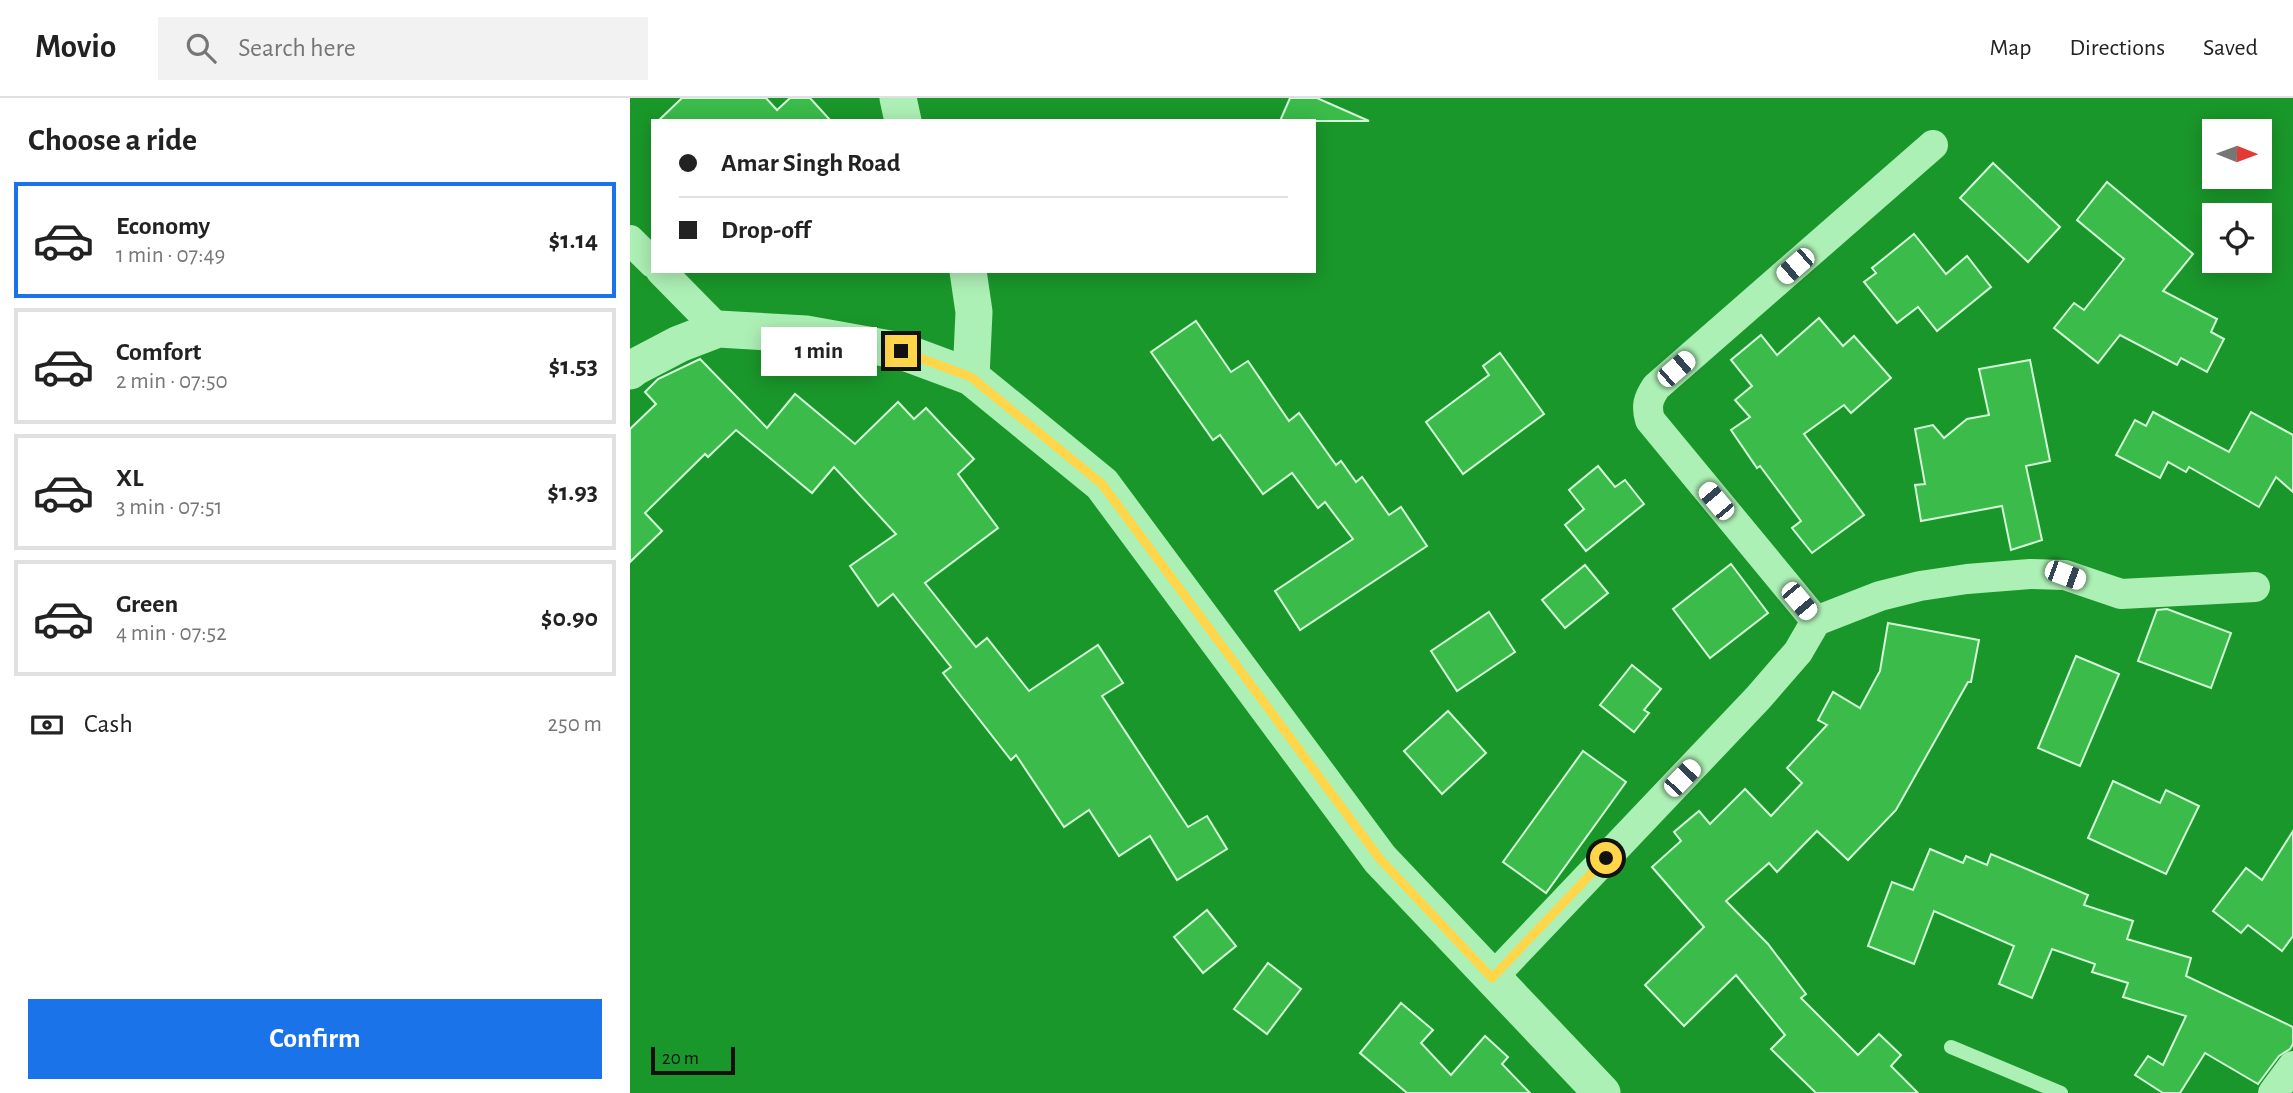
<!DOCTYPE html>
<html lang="en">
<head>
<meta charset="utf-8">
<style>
  body { margin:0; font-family:"Alegreya Sans",sans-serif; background:#f2f2f2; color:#222; height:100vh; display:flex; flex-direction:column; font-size:26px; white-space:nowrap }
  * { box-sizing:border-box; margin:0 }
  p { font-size:23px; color:#767676 }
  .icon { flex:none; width:38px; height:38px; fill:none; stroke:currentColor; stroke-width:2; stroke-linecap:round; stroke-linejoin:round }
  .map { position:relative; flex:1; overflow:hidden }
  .details { display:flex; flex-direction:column; background:#fff; width:630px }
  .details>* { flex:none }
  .top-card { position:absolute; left:21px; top:21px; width:665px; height:154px; border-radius:0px; box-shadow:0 4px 18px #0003; display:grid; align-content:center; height:154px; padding:0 28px; background:#fff }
  .needle { width:46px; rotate:91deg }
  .fabs { position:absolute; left:1572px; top:21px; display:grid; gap:14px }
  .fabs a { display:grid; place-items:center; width:70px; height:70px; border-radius:0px; background:#fff; box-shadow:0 4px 18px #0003; font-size:35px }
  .scale { position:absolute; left:21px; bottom:18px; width:84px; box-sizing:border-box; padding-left:7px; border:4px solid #111; border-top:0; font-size:19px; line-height:24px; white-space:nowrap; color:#111; -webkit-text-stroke:5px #1a972a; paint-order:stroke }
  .end { position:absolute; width:32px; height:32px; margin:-16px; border:9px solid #ffd54a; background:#111; box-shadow:0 0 0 4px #111 }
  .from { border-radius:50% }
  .bubble { position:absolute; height:49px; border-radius:0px; background:#fff; box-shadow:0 4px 18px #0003; font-size:23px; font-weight:600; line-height:49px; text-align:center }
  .car { position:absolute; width:21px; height:42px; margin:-21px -10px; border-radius:9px; box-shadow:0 0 5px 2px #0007; background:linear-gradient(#fff 24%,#345 0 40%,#fff 0 76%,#345 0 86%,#fff 0) }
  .top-card b { display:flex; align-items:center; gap:24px; height:66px; font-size:26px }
  .top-card b+b { border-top:2px solid #e0e0e0 }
  .top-card i { width:18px; height:18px; background:#222 }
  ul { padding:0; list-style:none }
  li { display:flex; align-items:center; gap:21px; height:116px; margin:0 14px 10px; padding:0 14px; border:4px solid #e0e0e0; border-radius:0px }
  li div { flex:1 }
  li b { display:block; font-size:26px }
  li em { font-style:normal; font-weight:600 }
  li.selected { border-color:#1a73e8 }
  li>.icon { width:63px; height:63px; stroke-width:1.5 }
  h2 { padding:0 28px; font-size:32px; line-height:84px }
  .pay { display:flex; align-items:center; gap:18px; height:77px; padding:0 28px; font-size:26px }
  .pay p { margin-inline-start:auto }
  .action { display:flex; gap:14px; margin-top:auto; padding:14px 28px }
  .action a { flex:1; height:80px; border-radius:0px; background:#1a73e8; color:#fff; font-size:28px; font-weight:600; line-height:80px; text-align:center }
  header { display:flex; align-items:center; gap:42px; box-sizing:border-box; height:98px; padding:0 35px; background:#fff; border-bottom:2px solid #e0e0e0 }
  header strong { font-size:33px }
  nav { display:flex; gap:38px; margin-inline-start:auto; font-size:24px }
  .search { width:490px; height:63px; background:#f2f2f2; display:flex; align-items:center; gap:18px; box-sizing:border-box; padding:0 24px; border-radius:0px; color:#767676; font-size:26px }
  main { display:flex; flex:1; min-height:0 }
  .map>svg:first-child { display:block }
  .building { fill:#3abb4a; stroke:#d4fbd9; stroke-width:2 }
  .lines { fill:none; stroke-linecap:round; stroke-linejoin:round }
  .service { stroke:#adf0b5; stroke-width:14 }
  .minor { stroke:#adf0b5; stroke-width:30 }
  .tertiary { stroke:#adf0b5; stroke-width:37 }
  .route { stroke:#ffd54a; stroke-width:9 }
</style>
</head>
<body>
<header>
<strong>Movio</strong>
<div class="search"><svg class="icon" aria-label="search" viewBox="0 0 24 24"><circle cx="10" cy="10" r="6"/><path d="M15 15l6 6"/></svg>Search here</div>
<nav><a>Map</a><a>Directions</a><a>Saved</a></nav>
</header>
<main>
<section class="details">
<h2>Choose a ride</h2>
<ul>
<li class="selected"><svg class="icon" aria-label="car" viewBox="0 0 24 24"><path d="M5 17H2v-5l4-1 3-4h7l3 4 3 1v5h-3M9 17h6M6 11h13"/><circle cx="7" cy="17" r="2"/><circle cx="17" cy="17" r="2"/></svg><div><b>Economy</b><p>1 min · 07:49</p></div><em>$1.14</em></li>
<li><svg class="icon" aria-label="car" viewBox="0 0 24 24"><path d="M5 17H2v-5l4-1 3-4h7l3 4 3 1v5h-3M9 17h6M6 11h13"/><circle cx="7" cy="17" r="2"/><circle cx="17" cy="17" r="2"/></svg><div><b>Comfort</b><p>2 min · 07:50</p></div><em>$1.53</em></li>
<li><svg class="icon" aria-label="car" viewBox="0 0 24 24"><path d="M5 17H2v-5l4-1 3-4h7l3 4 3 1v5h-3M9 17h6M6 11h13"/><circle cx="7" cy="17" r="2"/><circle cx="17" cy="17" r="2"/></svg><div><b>XL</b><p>3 min · 07:51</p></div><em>$1.93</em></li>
<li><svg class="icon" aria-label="car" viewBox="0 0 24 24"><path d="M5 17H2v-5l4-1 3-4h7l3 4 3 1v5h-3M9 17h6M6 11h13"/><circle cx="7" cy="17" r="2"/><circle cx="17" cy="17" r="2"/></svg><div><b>Green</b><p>4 min · 07:52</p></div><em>$0.90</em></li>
</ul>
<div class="pay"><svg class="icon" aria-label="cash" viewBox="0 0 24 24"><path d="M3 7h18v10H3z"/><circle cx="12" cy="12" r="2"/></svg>Cash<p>250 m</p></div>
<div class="action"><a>Confirm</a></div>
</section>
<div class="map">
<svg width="1663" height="995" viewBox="0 0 1663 995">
  <rect width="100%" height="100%" fill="#1a972a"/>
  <g class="building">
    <path d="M52,0H136L147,12L160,0H180L201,23H28Z"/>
    <path d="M660,0H687L739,23H650Z"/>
    <path d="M1363,65L1430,129L1398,164L1330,100Z"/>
    <path d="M1477,84L1563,156L1533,193L1587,221L1581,234L1594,241L1577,274L1551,260L1547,267L1490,237L1468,265L1424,230L1444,205L1454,212L1494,161L1447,122Z"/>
    <path d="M1284,136L1316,176L1337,158L1361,189L1307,233L1288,209L1267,225L1234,184L1246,175L1242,170Z"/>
    <path d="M1189,220L1213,248L1224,238L1261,280L1221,315L1214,307L1174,336L1234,417L1182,455L1162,430L1171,423L1130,368L1127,370L1101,332L1120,319L1105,302L1122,288L1101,262L1131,237L1147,257Z"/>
    <path d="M566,223L601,274L618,263L659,323L669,315L706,367L711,363L726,384L732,379L759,417L771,409L797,448L670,532L645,493L723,441L695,404L688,410L662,375L633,396L590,337L583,342L521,254Z"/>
    <path d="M870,255L914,316L833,376L796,324L859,277L853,268Z"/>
    <path d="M70,261L137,330L165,296L225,346L268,304L284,321L296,310L344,361L328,376L368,430L295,485L346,549L357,540L399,593L468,547L493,585L472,598L558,729L577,718L597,751L547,782L520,738L489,758L459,712L434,729L386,657L381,662L313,575L321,569L263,496L248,508L220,468L266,436L204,369L182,395L106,332L78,359L75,356L15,415L32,433L0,464V331L26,306L15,294L28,281Z"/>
    <path d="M1400,262L1420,363L1396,368L1412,442L1381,452L1372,408L1291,423L1285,387L1295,386L1285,331L1303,327L1314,340L1337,321L1359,317L1349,271Z"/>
    <path d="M1523,314L1599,354L1621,314L1663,337V394L1646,379L1629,409L1559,369L1556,374L1538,364L1530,380L1486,357L1505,322L1516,328Z"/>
    <path d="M968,368L985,389L995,382L1014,406L956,453L935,427L954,411L939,392Z"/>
    <path d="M1101,466L1138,515L1080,560L1043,511Z"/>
    <path d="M955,467L978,495L935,530L912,502Z"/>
    <path d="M1537,511L1601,535L1581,590L1508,563L1527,512Z"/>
    <path d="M859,514L885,554L827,593L801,553Z"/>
    <path d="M1258,525L1349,542L1341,584H1338L1266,712L1218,762L1187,733L1147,774L1139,765L1096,803L1138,846L1176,896L1171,900L1228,957L1249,936L1271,957L1261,968L1288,995H1186L1141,951L1155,937L1106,877L1054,928L1015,887L1074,829L1022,769L1051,743L1044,734L1069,713L1080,726L1115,691L1141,718L1172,685L1157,670L1197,627L1188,622L1203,594L1230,610L1250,573Z"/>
    <path d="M1446,558L1489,576L1450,668L1408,650Z"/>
    <path d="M1002,567L1031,591L1014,612L1019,615L1004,634L970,607Z"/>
    <path d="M818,613L856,655L812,696L774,653Z"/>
    <path d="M953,653L996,684L916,795L873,764Z"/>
    <path d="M1483,683L1530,705L1536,692L1569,708L1536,776L1458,740Z"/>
    <path d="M1663,733V838L1652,853L1618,827L1611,835L1583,813L1616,770L1632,782Z"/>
    <path d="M1300,751L1333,765L1336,758L1357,767L1361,756L1458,797L1454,807L1503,823L1497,841L1561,860L1556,878L1663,929V946L1660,951L1649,958L1628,986L1575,955L1550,995H1533L1505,977L1518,958L1533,967L1556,918L1493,899L1498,885L1462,874L1465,866L1422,851L1402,900L1369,886L1384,848L1304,813L1284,866L1238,848L1262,784L1283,792Z"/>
    <path d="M577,812L606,848L573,875L544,839Z"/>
    <path d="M638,865L671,891L637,936L604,911Z"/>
    <path d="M771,905L803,932L791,945L821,977L855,938L878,959L872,966L900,995H777L730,955Z"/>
  </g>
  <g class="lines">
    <path class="service" d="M1321,949L1431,995"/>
    <g class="minor">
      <path d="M0,142L23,165"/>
      <path d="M31,173L88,231"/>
      <path d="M1186,523L1250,498L1290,488L1337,481L1400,476L1435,477L1491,496L1625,489"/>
      <path d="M862,880L1128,600L1168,554L1186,523L1020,322C1016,308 1018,301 1026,289L1303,47"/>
      <path d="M1643,995L1663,968"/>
    </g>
    <g class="tertiary">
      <path d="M268,0L273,23"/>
      <path d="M338,173L344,214L341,279"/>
      <path d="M0,273L5,269L49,246L88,231L176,236L271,253L341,279L472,386L750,761L972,995"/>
    </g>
  </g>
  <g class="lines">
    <path class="route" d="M271,253L341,279L472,386L750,761L862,880L976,760"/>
  </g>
</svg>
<div class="fabs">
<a><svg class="needle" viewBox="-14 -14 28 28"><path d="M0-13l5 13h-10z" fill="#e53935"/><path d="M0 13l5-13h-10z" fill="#767676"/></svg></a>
<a><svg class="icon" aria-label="locate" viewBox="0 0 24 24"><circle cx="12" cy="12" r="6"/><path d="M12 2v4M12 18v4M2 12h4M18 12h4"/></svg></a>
</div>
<div class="scale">20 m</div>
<i class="end from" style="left:976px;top:760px"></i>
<i class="end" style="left:271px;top:253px"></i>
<div class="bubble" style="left:131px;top:229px;width:116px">1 min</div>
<i class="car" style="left:1165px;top:168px;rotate:229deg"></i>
<i class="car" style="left:1046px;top:271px;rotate:49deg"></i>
<i class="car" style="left:1086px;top:403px;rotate:320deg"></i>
<i class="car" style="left:1435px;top:477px;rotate:110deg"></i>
<i class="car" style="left:1169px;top:503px;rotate:140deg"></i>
<i class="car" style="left:1052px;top:680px;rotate:44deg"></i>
<div class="top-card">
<b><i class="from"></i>Amar Singh Road</b>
<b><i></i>Drop-off</b>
</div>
</div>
</main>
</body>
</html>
